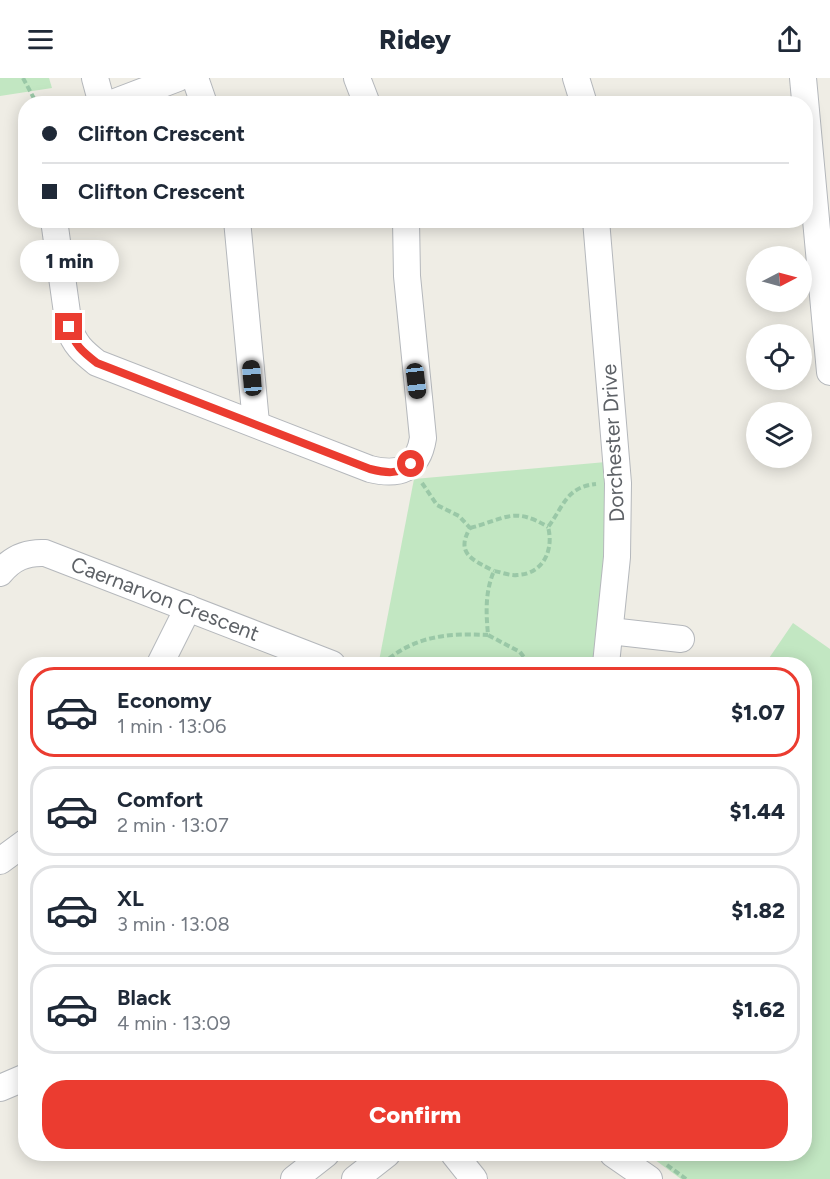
<!DOCTYPE html>
<html lang="en">
<head>
<meta charset="utf-8">
<style>
  body { margin:0; font-family:Figtree,sans-serif; background:#f2f2f3; color:#1f2937; height:100vh; display:flex; flex-direction:column; font-size:22px; white-space:nowrap }
  * { box-sizing:border-box; margin:0 }
  p { font-size:20px; color:#747a83 }
  .icon { flex:none; width:33px; height:33px; fill:none; stroke:currentColor; stroke-width:2; stroke-linecap:round; stroke-linejoin:round }
  .map { position:relative; flex:1; overflow:hidden }
  .sheet { position:absolute; left:18px; top:579px; width:794px; height:504px; display:flex; flex-direction:column; background:#fff; border-radius:24px; box-shadow:0 3px 15px #0003 }
  .sheet>* { flex:none }
  .banner { position:absolute; left:18px; top:18px; width:795px; height:132px; border-radius:24px; box-shadow:0 3px 15px #0003; display:grid; align-content:center; height:132px; padding:0 24px; background:#fff }
  .needle { width:39px; rotate:84deg }
  .tools { position:absolute; left:746px; top:168px; display:grid; gap:12px }
  .tools a { display:grid; place-items:center; width:66px; height:66px; border-radius:50%; background:#fff; box-shadow:0 3px 15px #0003; font-size:30px }
  .end { position:absolute; width:27px; height:27px; margin:-14px; border:8px solid #eb3c30; background:#fff; box-shadow:0 0 0 3px #fff }
  .from { border-radius:50% }
  .bubble { position:absolute; height:42px; border-radius:21px; background:#fff; box-shadow:0 3px 15px #0003; font-size:20px; font-weight:800; line-height:42px; text-align:center }
  .car { position:absolute; width:18px; height:36px; margin:-18px -9px; border-radius:8px; box-shadow:0 0 4px 2px #0007; background:linear-gradient(#222 24%,#8ab4d8 0 40%,#222 0 76%,#8ab4d8 0 86%,#222 0) }
  .banner b { display:flex; align-items:center; gap:21px; height:57px; font-size:22px }
  .banner b+b { border-top:2px solid #e0e1e3 }
  .banner i { width:15px; height:15px; background:#1f2937 }
  ul { padding:10px 0 0; list-style:none }
  li { display:flex; align-items:center; gap:18px; height:90px; margin:0 12px 9px; padding:0 12px; border:3px solid #e0e1e3; border-radius:24px }
  li div { flex:1 }
  li b { display:block; font-size:22px }
  li em { font-style:normal; font-weight:800 }
  li.current { border-color:#eb3c30 }
  li>.icon { width:54px; height:54px; stroke-width:1.5 }
  .action { display:flex; gap:12px; margin-top:auto; padding:12px 24px }
  .action a { flex:1; height:69px; border-radius:24px; background:#eb3c30; color:#fff; font-size:24px; font-weight:800; line-height:69px; text-align:center }
  header { display:flex; justify-content:space-between; align-items:center; height:78px; padding:0 24px; background:#fff; font-size:27px; font-weight:800 }
  .map>svg:first-child { display:block }
  .green { fill:#c2e7c2 }
  .lines { fill:none; stroke-linecap:round; stroke-linejoin:round }
  .minor-casing { stroke:#b5b8bc; stroke-width:28 }
  .path { stroke:#9ac8a7; stroke-width:4; stroke-dasharray:6 3; stroke-linecap:butt }
  .minor { stroke:#fff; stroke-width:26 }
  .route { stroke:#eb3c30; stroke-width:8 }
  .labels { text-anchor:middle; stroke-width:6; stroke-linejoin:round; paint-order:stroke }
  .street-label { font-size:21px; fill:#5d6166; stroke:#fff }
</style>
</head>
<body>
<header><svg class="icon" aria-label="menu" viewBox="0 0 24 24"><path d="M4 6h16M4 12h16M4 18h16"/></svg>Ridey<svg class="icon" aria-label="share" viewBox="0 0 24 24"><path d="M12 15V3M7 8l5-5 5 5M5 13v7h14v-7"/></svg></header>
<div class="map">
<svg width="830" height="1101" viewBox="0 0 830 1101">
  <rect width="100%" height="100%" fill="#efede5"/>
  <g class="green">
    <path d="M0,0H49L52,10L0,18Z"/>
    <path d="M606,384L608,474L595,586H393L379,583L414,401Z"/>
    <path d="M793,545L830,571V1101H681L647,1076H804V586H765Z"/>
  </g>
  <g class="lines">
    <g class="minor-casing">
      <g id="minor">
        <path d="M95,0L102,26"/>
        <path d="M195,0L204,26"/>
        <path d="M357,0L367,26"/>
        <path d="M576,0L584,26"/>
        <path d="M803,0L830,294"/>
        <path d="M110,26L178,0"/>
        <path d="M54,142L69,249C74,266 83,274 97,285L370,391C399,398 418,392 423,360L407,198L406,142"/>
        <path d="M237,142L256,345"/>
        <path d="M596,142L618,405L617,479L606,586"/>
        <path d="M0,495C12,480 26,474 45,475L332,586"/>
        <path d="M610,553L681,561"/>
        <path d="M160,586L188,530"/>
        <path d="M0,783L26,764"/>
        <path d="M0,1010L26,999"/>
        <path d="M454,1076L474,1101"/>
        <path d="M613,1076L649,1101"/>
        <path d="M294,1101L326,1076"/>
        <path d="M355,1101L387,1076"/>
      </g>
    </g>
    <g class="path">
      <path d="M23,0L37,26"/>
      <path d="M422,405L437,427L459,438L470,450C455,476 473,482 494,493"/>
      <path d="M470,450C505,441 514,428 548,449"/>
      <path d="M382,586C415,558 445,555 488,557"/>
      <path d="M529,586L520,574L488,557C486,534 485,514 494,493C501,494 510,498 517,497C544,496 554,471 548,449C564,428 566,409 596,406"/>
      <path d="M667,1087L686,1101"/>
    </g>
    <use href="#minor" class="minor"/>
  </g>
  <g class="lines">
    <path class="route" d="M69,249C74,267 83,274 97,285L370,391C386,395 398,397 411,386"/>
  </g>
  <g class="labels">
    <g class="street-label">
      <text transform="translate(613 365) rotate(-93)" y="7">Dorchester Drive</text>
      <text transform="translate(165 521) rotate(21)" y="7">Caernarvon Crescent</text>
    </g>
  </g>
</svg>
<div class="tools">
<a><svg class="needle" viewBox="-14 -14 28 28"><path d="M0-13l5 13h-10z" fill="#e53935"/><path d="M0 13l5-13h-10z" fill="#747a83"/></svg></a>
<a><svg class="icon" aria-label="locate" viewBox="0 0 24 24"><circle cx="12" cy="12" r="6"/><path d="M12 2v4M12 18v4M2 12h4M18 12h4"/></svg></a>
<a><svg class="icon" aria-label="layers" viewBox="0 0 24 24"><path d="M12 4l9 5-9 5-9-5zM3 14l9 5 9-5"/></svg></a>
</div>
<i class="end from" style="left:411px;top:386px"></i>
<i class="end" style="left:69px;top:249px"></i>
<div class="bubble" style="left:20px;top:162px;width:99px">1 min</div>
<i class="car" style="left:252px;top:300px;rotate:355deg"></i>
<i class="car" style="left:416px;top:303px;rotate:173deg"></i>
<div class="banner">
<b><i class="from"></i>Clifton Crescent</b>
<b><i></i>Clifton Crescent</b>
</div>
<section class="sheet">
<ul>
<li class="current"><svg class="icon" aria-label="car" viewBox="0 0 24 24"><path d="M5 17H2v-5l4-1 3-4h7l3 4 3 1v5h-3M9 17h6M6 11h13"/><circle cx="7" cy="17" r="2"/><circle cx="17" cy="17" r="2"/></svg><div><b>Economy</b><p>1 min · 13:06</p></div><em>$1.07</em></li>
<li><svg class="icon" aria-label="car" viewBox="0 0 24 24"><path d="M5 17H2v-5l4-1 3-4h7l3 4 3 1v5h-3M9 17h6M6 11h13"/><circle cx="7" cy="17" r="2"/><circle cx="17" cy="17" r="2"/></svg><div><b>Comfort</b><p>2 min · 13:07</p></div><em>$1.44</em></li>
<li><svg class="icon" aria-label="car" viewBox="0 0 24 24"><path d="M5 17H2v-5l4-1 3-4h7l3 4 3 1v5h-3M9 17h6M6 11h13"/><circle cx="7" cy="17" r="2"/><circle cx="17" cy="17" r="2"/></svg><div><b>XL</b><p>3 min · 13:08</p></div><em>$1.82</em></li>
<li><svg class="icon" aria-label="car" viewBox="0 0 24 24"><path d="M5 17H2v-5l4-1 3-4h7l3 4 3 1v5h-3M9 17h6M6 11h13"/><circle cx="7" cy="17" r="2"/><circle cx="17" cy="17" r="2"/></svg><div><b>Black</b><p>4 min · 13:09</p></div><em>$1.62</em></li>
</ul>
<div class="action"><a>Confirm</a></div>
</section>
</div>
</body>
</html>
